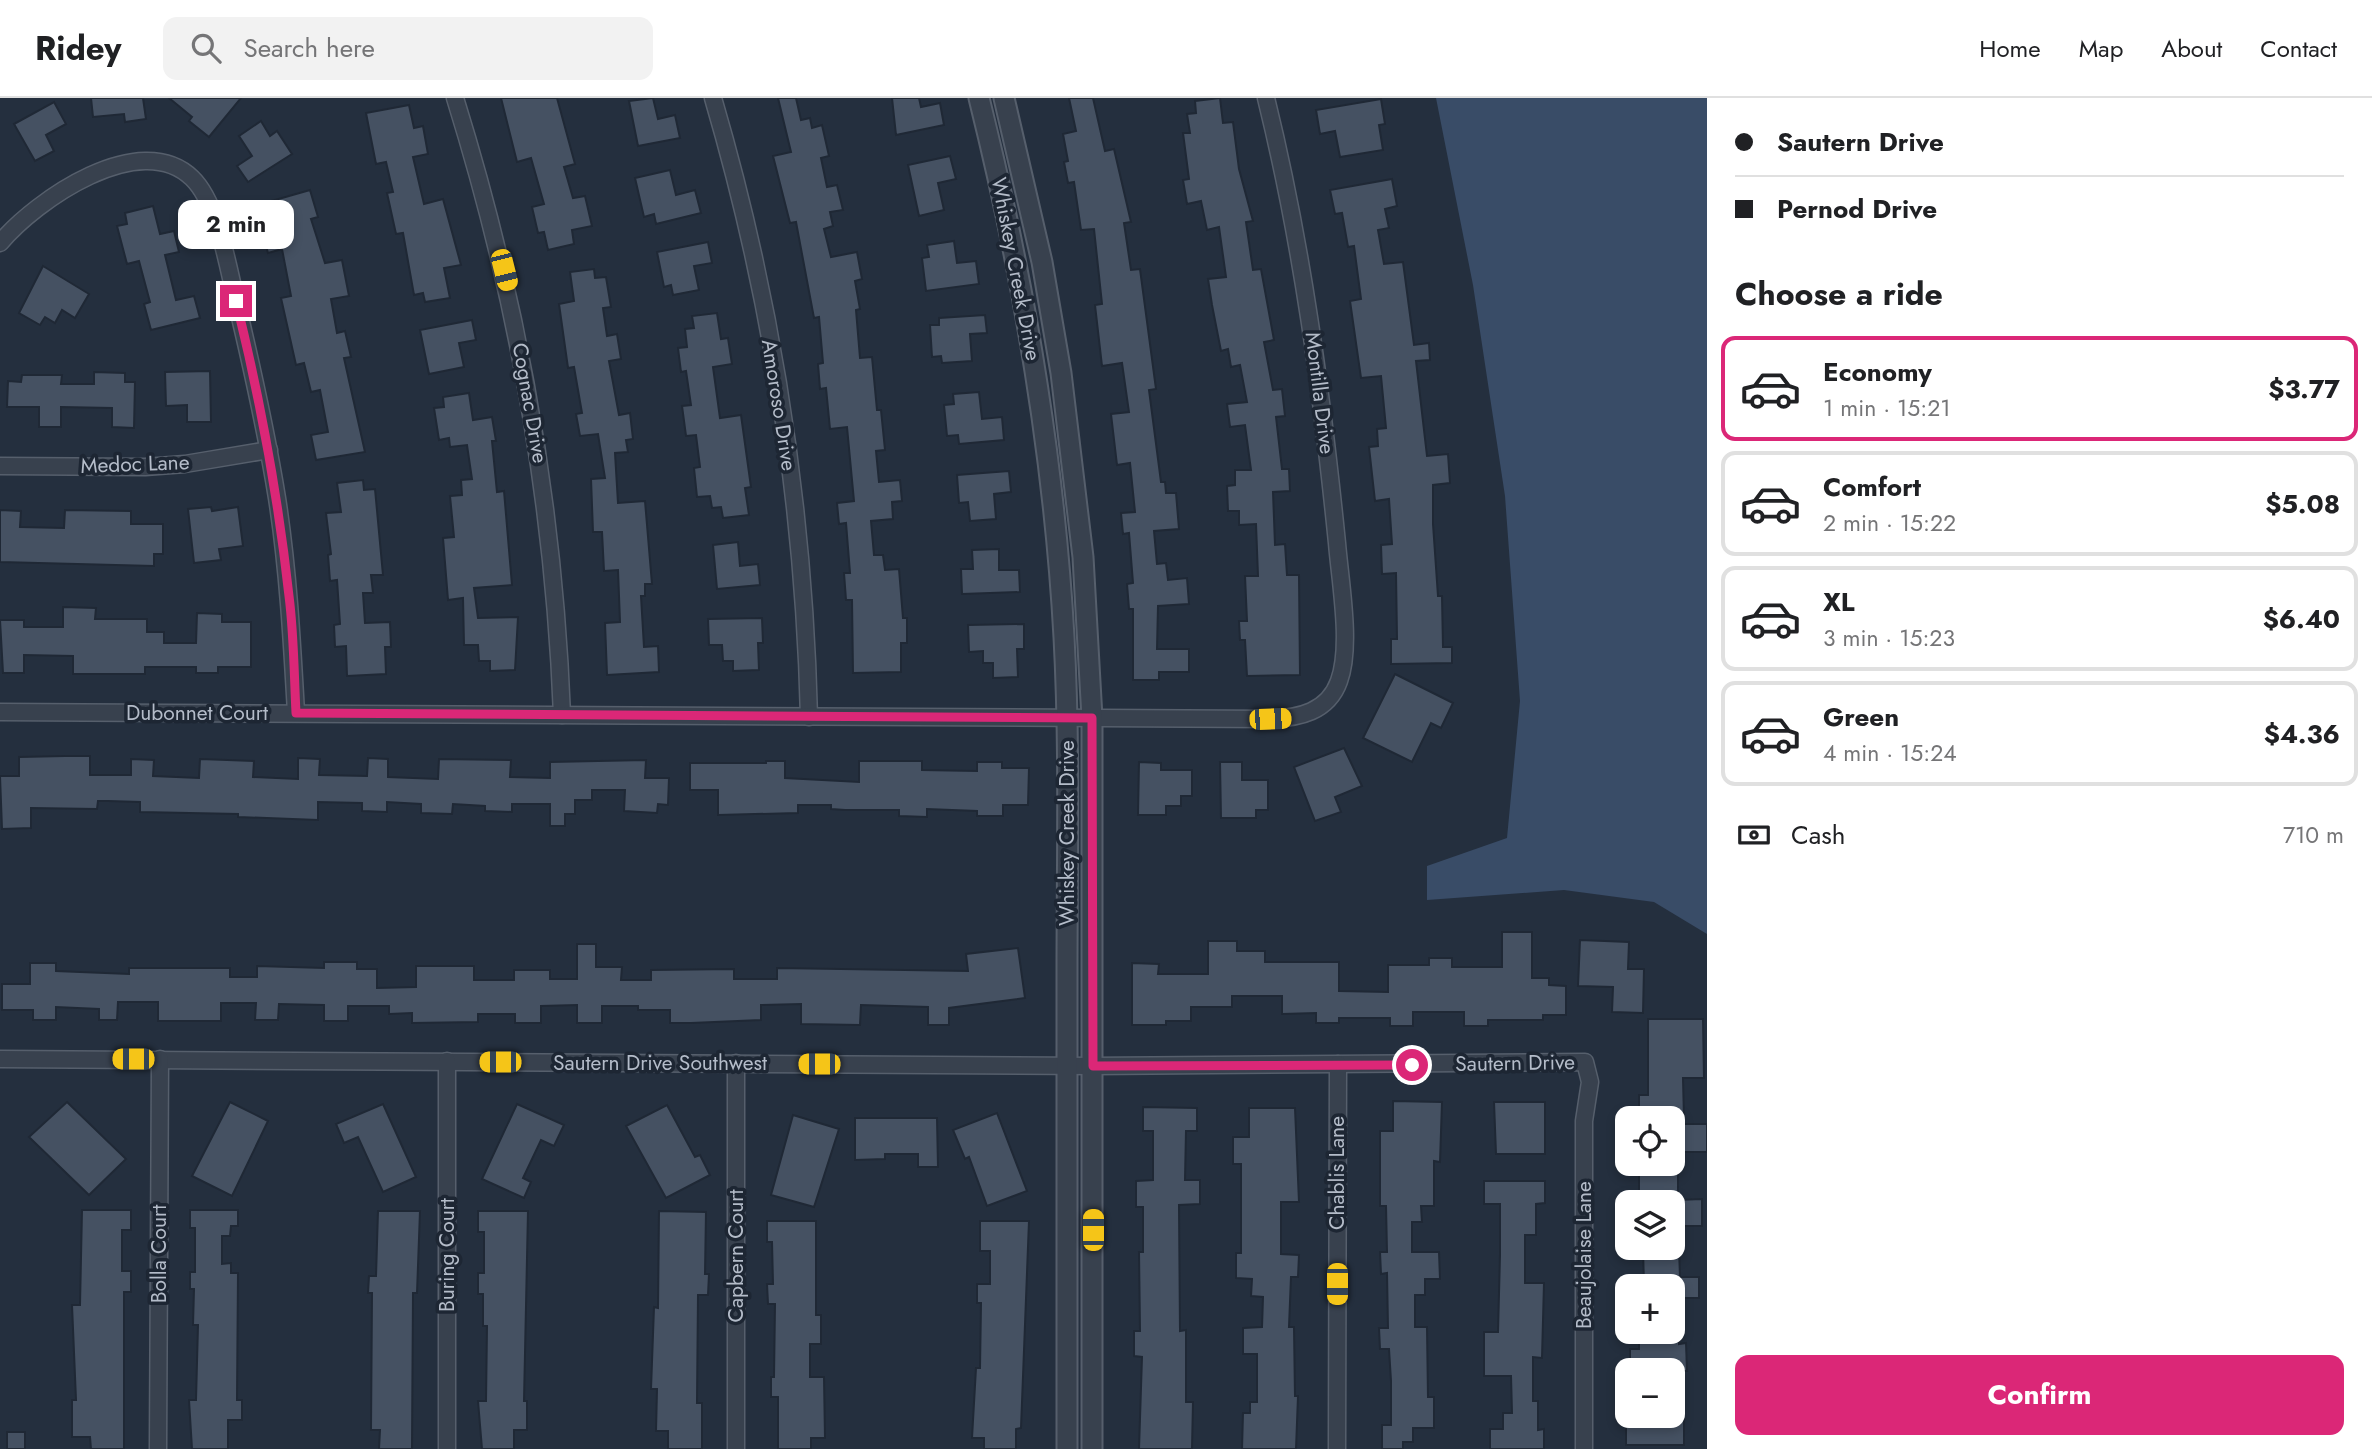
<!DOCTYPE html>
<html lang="en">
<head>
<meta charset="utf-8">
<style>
  body { margin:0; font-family:Jost,sans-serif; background:#f2f2f2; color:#202124; height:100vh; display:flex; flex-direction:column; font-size:26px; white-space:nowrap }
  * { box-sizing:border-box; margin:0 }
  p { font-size:23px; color:#757577 }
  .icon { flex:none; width:38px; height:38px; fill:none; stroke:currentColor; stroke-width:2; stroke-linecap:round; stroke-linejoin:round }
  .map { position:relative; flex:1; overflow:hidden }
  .side { display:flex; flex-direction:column; background:#fff; width:665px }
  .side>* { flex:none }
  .banner { display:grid; align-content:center; height:154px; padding:0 28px; background:#fff }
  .buttons { position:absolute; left:1615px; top:1008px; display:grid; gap:14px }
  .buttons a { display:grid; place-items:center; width:70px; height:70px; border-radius:14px; background:#fff; box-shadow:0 4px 10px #0003; font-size:35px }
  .end { position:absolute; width:32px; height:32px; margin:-16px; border:9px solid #db2777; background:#fff; box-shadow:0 0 0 4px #fff }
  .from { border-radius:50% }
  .bubble { position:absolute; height:49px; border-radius:14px; background:#fff; box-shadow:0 4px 10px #0003; font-size:23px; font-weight:700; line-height:49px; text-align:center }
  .car { position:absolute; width:21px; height:42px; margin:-21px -10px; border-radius:9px; box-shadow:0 0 5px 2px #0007; background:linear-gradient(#f5c518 24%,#345 0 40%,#f5c518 0 76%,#345 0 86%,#f5c518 0) }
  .banner b { display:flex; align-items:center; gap:24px; height:66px; font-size:26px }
  .banner b+b { border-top:2px solid #e0e0e0 }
  .banner i { width:18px; height:18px; background:#202124 }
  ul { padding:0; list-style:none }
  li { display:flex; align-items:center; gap:21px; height:105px; margin:0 14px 10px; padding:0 14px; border:4px solid #e0e0e0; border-radius:14px }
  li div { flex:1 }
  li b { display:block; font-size:26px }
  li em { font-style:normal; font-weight:700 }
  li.selected { border-color:#db2777 }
  li>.icon { width:63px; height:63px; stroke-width:1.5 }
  h2 { padding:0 28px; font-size:32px; line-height:84px }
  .pay { display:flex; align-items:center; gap:18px; height:77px; padding:0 28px; font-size:26px }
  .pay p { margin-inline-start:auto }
  .action { display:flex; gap:14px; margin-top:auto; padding:14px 28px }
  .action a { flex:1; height:80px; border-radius:14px; background:#db2777; color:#fff; font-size:28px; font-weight:700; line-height:80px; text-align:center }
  header { display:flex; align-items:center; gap:42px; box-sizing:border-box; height:98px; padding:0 35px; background:#fff; border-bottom:2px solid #e0e0e0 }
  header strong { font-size:33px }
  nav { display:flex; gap:38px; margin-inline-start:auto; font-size:24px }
  .search { width:490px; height:63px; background:#f2f2f2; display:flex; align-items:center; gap:18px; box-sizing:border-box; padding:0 24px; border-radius:14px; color:#757577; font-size:26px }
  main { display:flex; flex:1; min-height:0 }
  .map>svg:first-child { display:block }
  .water { fill:#394c67 }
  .building { fill:#455162; stroke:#1f2835; stroke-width:2 }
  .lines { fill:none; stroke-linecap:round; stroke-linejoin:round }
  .minor-casing { stroke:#565f6c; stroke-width:19 }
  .tertiary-casing { stroke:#565f6c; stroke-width:23 }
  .minor { stroke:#38414e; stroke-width:16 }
  .tertiary { stroke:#38414e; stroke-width:19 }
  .route { stroke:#db2777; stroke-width:9 }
  .labels { text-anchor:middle; stroke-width:7; stroke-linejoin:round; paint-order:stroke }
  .street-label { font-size:21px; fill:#b4bcc9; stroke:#1d2633 }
</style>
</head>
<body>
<header>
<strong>Ridey</strong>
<div class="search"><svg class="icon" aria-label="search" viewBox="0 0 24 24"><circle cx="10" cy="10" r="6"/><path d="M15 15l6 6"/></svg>Search here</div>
<nav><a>Home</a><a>Map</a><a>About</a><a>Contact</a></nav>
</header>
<main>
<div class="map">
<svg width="1707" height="1351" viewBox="0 0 1707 1351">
  <rect width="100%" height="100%" fill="#242f3e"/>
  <path class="water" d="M1436,0H1707V836L1654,804L1564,792L1427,802V768L1507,740L1520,603L1505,398L1473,187Z"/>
  <g class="building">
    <path d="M91,0H143L146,21L125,24L124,16L93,19Z"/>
    <path d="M169,0H241L209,39L189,23L192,19Z"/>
    <path d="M501,0H557L575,66L564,69L573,100L585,98L592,128L572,132L574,146L548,152L544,134L538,135L532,109L544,106L531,60L517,64Z"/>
    <path d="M653,0L658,21L675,17L680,40L638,48L629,3Z"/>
    <path d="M778,0H796L801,22L810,20L812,30L822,27L829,58L821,60L827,89L837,87L843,112L830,114L833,128L824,131L831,159L857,154L862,181L855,183L860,211L856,212L860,260L872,259L877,312H881L885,352L876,353L879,384L900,382L902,403L892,404L893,421L871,423L874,457H883L885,472L899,471L903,520H907V545H901V574L853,575L852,502H846L844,475H850L846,425L839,426L837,405L854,403L847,329L830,331L826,290L820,291L818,266L823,265L819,219L814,220L796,124L790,125L773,58L791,54Z"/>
    <path d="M892,0H919L921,9L940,5L944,27L896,37Z"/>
    <path d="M1069,0H1093L1105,53L1114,51L1131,124L1124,125L1131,172L1140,171L1156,291L1149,292L1161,384H1165L1166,395H1176L1179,431L1154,433L1157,466L1166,465L1168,482L1187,480L1189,506L1158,508L1157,551H1189V574H1159V582H1133V511H1129L1127,486L1133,485L1129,435L1123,436L1121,415L1135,414L1130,365L1117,367L1111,316L1129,314L1122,265L1102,268L1095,207L1102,206L1094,131L1081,132L1074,84L1068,85L1064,64L1068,63L1063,36L1076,33Z"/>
    <path d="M1220,0L1223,25L1233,24L1239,71L1253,123L1246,124L1253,172L1261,171L1274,242L1264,244L1273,292L1282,291L1285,318L1276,319L1282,371H1289L1290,393L1273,394L1275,447L1285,446L1287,477H1299L1300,577L1247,578L1245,542H1240L1239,523H1247L1245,478H1258L1256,426L1239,427V413H1228L1227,388L1235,387V372H1251L1245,327L1230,329L1227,306L1247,304L1240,267L1231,269L1228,251L1221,253L1212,207L1208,181L1226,179L1219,129L1207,132L1201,103L1187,106L1183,82L1189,81L1183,35H1190L1187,16L1196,15L1195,3Z"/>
    <path d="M1381,1L1385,26L1379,27L1383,52L1340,59L1335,33L1320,36L1316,12Z"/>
    <path d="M54,4L66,26L46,37L54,53L35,63L14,26Z"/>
    <path d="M409,7L414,30L423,28L428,56L413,59L424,106L443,101L461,167L444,170L450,200L425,204L423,195L414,197L403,135L396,136L387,95L393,94L386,64L376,66L366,15Z"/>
    <path d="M261,23L270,38L277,33L292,56L248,84L237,68L252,58L239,38Z"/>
    <path d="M950,58L956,81L938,85L944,112L919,118L908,67Z"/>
    <path d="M670,72L676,97L695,92L701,115L656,126L654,116L644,119L635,80Z"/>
    <path d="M1392,81L1397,108L1385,111L1389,130L1378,132L1384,166L1403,164L1414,247L1429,245L1430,262L1416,263L1427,358L1448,356L1450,385L1433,387V426L1438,498H1442L1443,549H1452V565L1391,566V541H1397L1396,475L1382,476L1381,447L1392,446L1389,401L1375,403L1369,349L1378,348L1377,331L1386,330L1381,278L1361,280L1350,203L1361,201L1354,148L1348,149L1342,115L1335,116L1330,92Z"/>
    <path d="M310,92L318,119L311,121L325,165L342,162L349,198L331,201L337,235L345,233L351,259L344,260L365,354L316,362L311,337L328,334L320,292L311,294L304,265L296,267L281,200L291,198L282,151L268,155L262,134L268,132L261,106Z"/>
    <path d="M153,108L160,136L174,133L179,154L165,157L176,202L194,198L200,220L151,232L144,206L150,204L139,163L127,166L117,128L127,126L125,115Z"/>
    <path d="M954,143L957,165L976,163L979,186L926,193L922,160L929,159L927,147Z"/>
    <path d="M708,144L712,165L694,168L699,192L673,197L671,187L664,189L657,154Z"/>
    <path d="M43,168L89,196L75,220L62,212L55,225L45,219L40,227L19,215Z"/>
    <path d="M594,171L595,180L606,179L611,209L603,210L607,238L617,236L621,261L609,263L619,317L630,315L633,341L626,342L628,354L615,355L618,405L645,403L652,486H645V498H641L644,549L658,548L659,574L607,577L605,525L620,524L618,472L604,473L602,434H593L591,381L605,380L598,336L580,338L576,316L582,315L574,269L568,270L559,206L574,203L570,174Z"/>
    <path d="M717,215L721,241L728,240L732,266L713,269L720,320L741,317L751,389L745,390L749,417L723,420L721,409L712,410L710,398L697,399L694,370L700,369L696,337L686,338L682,308L691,307L686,273L681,274L678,250L687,249L685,231L694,230L692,218Z"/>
    <path d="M985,217L987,235L970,236L972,263L942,265L941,258L932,259L930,227H939V220Z"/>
    <path d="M472,222L476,242L459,245L464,269L429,276L420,232Z"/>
    <path d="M210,273L211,324H187V307L166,308L165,274Z"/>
    <path d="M94,274L125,275V284H135L134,330L112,329V310L61,309V329H39V309H7L8,283L21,284L22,277H62L61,286H94Z"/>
    <path d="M979,294L982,321L1002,319L1004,342L959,346L958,337L947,338L944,307L954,306L953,296Z"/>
    <path d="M469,295L473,322L492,319L496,343H492L497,394L504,393L512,487L474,490L478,520L518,519L515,572L490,573V563H479L478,547H464L463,500L448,502L443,440L454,439L450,398L462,397L461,382L472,381L467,347L450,349L449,340L439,342L434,310L444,309L443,299Z"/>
    <path d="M1009,373L1011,394L994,396L996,421L970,423L968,404L959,405L957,377Z"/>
    <path d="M363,382L364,392L375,391L383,477H371L373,495H363L365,525L390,524L391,549H385L386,576L347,578L346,548L335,549L334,527L340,526L337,482L330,483L328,457L331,456L326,415L341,414L337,385Z"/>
    <path d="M211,409L212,413L238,409L243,448L219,451L221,462L194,465L188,411Z"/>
    <path d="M0,412L21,413L20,429L64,430L65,412L131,413V426H163V456H154V468L0,464Z"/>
    <path d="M738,444L740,468L758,466L760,487L717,491L713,447Z"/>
    <path d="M999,451V472H1019L1020,494L962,496L961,471H973L972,452Z"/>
    <path d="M63,509L96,510L95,521H147V534H164V545H196L197,515L222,516V524H251V569H218V575H196V569H145V576H73V558L24,557V575H3L0,522H24V529H63Z"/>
    <path d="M762,520L763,545H758L759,572L733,573V563H723L722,547H709L708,521Z"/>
    <path d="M1024,526V551H1017L1018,579L993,580V565H983V553L969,554L968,527Z"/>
    <path d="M1395,576L1453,605L1441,630L1431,625L1412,664L1363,640Z"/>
    <path d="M1344,650L1362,688L1335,699L1341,714L1315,723L1294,669Z"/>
    <path d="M65,658H90V677H131V661L154,662L153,678L199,680L200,661L254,663L253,679L298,681V660L320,661L319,677L367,678L368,660L388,661V679L438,681L439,661L511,662L510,679L550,680V664L646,662L645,680H669L668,707L658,706L657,715L624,713L625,692H592V702H575V716H565V728H550V706H512V714L485,713V708L453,706L452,716L421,715V706L387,704V714L362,713V705L318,704V722L238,719V716L140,714V704L108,703H98L97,711L31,710V730L2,731L0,678H19V659Z"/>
    <path d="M766,663H785V680L859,684V663H922V672L977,673V664H1002V670H1029L1028,707H1003V718H977V713L927,711V719L899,718V712H845L831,711V707H798V715L718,717V692H690V665H766Z"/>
    <path d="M1139,664L1161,665V672H1192V698H1181V708H1166V717H1138Z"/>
    <path d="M1220,664H1242V682H1268V712H1256V720H1221Z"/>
    <path d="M1502,834H1532V880H1549V887L1566,888V917H1543V922H1488V928H1464V914H1413V928H1390V920H1339V925H1316V915L1282,916V898H1232V909H1191V923H1166V927H1132V865L1159,866L1158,876H1208V843H1237V853H1265V864H1339V893L1388,894V867H1429V860H1452V869H1502Z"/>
    <path d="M1580,842L1629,844L1628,871H1644L1643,915L1612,914L1613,889L1578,888Z"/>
    <path d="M577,846H596V869H622L621,882H651V872L734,871V881H777V870L968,873L966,856L1018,850L1025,900L949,910V927H928V909L861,907L860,927L801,926V906L761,907V922L691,925H670V912H638V908H602V925H577V907L541,908V925H515V916H478V924L412,925V915L389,916V908H348V923H324V907L279,906L278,922H255L256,905H221V923H158V904H118L117,922H99V911L56,909V922H33V912H2V886H30V865H56V873L129,876V870H230V879H257V868L324,870V864H357V871H377V890L416,889V868H474V882H514V872H550V881H577Z"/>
    <path d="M1648,921H1703L1704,980H1683L1684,1020H1639V997H1648Z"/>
    <path d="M1393,1003L1442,1004L1440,1064L1434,1063V1108H1421L1422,1124H1412V1154H1439L1440,1181H1425V1197H1415V1229H1427L1428,1299H1434V1330H1413V1344H1403V1351H1382V1327H1391V1283L1389,1251H1380L1379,1230H1388L1387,1175L1381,1176L1380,1154H1387L1386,1108H1380V1033H1393Z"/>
    <path d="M67,1004L126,1061L89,1097L29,1039Z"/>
    <path d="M230,1004L268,1023L232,1098L192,1078Z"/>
    <path d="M1494,1004H1545V1056H1496Z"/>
    <path d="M383,1006L416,1079L383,1094L358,1039L344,1045L336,1026Z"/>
    <path d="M517,1006L564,1027L554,1048L541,1042L523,1080L531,1084L524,1100L482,1081Z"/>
    <path d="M667,1007L695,1059L700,1057L710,1077L666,1100L626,1028Z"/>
    <path d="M1143,1009L1197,1010V1033H1186L1185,1082H1200V1106L1179,1107L1180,1233L1186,1232V1304H1193L1192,1351H1139L1142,1259L1134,1258V1233H1140L1139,1154H1143V1109H1136V1083L1153,1082V1033H1143Z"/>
    <path d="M1249,1010H1295L1299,1104H1281V1156L1299,1157L1298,1179H1291L1289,1229H1294L1295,1298H1298L1296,1351H1242L1243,1315H1250V1304H1257V1256H1243V1230L1262,1229L1263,1199L1251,1198L1252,1181L1236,1180V1155H1241V1066H1233V1039H1249Z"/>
    <path d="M997,1015L1027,1093L987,1108L969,1059L965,1061L953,1032Z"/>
    <path d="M793,1017L839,1031L814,1109L771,1097Z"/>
    <path d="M855,1020H937L938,1069H918V1056H885V1061L855,1062Z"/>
    <rect x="1673" y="1026" width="34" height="28"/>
    <path d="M1639,1069H1678V1102L1702,1101V1128H1673V1104H1639Z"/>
    <path d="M1484,1083H1545V1105L1536,1106V1137H1525V1185H1544L1542,1260L1533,1259V1303H1538V1332L1544,1331V1351H1490V1331H1503V1315H1512L1511,1278H1484V1234H1498L1500,1157V1106H1484Z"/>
    <path d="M82,1112H131V1132H122V1173H131V1194H124V1351H91L90,1339H72V1302H76L72,1207H80Z"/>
    <path d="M190,1112H238V1128H231L230,1138H222V1166L231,1165V1175H238L237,1302H242V1322H228V1351H192L189,1302H196L198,1227H193L194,1191H190V1174H195V1130H190Z"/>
    <path d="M378,1113H420L417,1195H413L412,1351H379L380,1332H371L372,1195H368L369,1178H376Z"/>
    <path d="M478,1113H528L524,1303H527V1332H514V1351H482L478,1303H486L487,1228H483V1196H478V1175H484V1134H478Z"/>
    <path d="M659,1113L706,1114L705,1176H709L708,1197H698L697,1305H702V1351H668V1333H656L657,1291H651L654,1209L658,1210Z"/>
    <path d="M767,1123H816V1217H821V1246H810V1279H824L825,1340H811V1351H778V1299H771V1279H774L775,1206H768L767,1186H773L772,1144H767Z"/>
    <path d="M980,1123H1029L1021,1330L1016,1331V1351H984V1340H972L976,1270H980L981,1205H977V1186H990V1153H980Z"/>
    <path d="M1643,1150H1679L1680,1179H1699V1200H1673V1188H1644Z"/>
    <path d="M1639,1234H1679V1246L1686,1245L1687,1273L1630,1272V1251H1639Z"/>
    <path d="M1634,1318L1684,1321V1347H1626V1323H1634Z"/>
    <rect x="7" y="1334" width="18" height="17"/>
  </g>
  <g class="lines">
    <g class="minor-casing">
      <g id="minor">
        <path d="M455,0C518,202 554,406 562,617"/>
        <path d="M713,0C772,201 804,410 809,619"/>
        <path d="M0,145C36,102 140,30 192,80C217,104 227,164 235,198C251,265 266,332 277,400C288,471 292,543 296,615"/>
        <path d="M0,368L145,369L185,366L269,352"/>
        <path d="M0,614L1270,621C1299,620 1328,614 1339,583C1352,548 1340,483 1337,445C1322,296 1302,146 1266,0"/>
        <path d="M0,961L1093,968L1585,964L1590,984L1584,1023V1351"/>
        <path d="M158,1351L160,961"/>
        <path d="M447,1351V963"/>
        <path d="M736,1351V965"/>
        <path d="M1337,1351L1338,966"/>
      </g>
    </g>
    <g class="tertiary-casing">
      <g id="tertiary">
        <path d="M979,0C1023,177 1054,357 1064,539C1070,650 1067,762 1067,873C1067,1032 1067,1192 1067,1351"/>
        <path d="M1004,0L1042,164L1061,275L1083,459L1092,620V1351"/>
      </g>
    </g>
    <use href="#minor" class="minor"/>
    <use href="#tertiary" class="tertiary"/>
  </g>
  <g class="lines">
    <path class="route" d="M236,203C260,300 278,398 289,498C294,537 294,576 296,615L1092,620L1093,968L1412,967"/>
  </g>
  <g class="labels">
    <g class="street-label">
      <text transform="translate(1016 171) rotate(79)" y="7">Whiskey Creek Drive</text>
      <text transform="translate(1320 295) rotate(83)" y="7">Montilla Drive</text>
      <text transform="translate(530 305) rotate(80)" y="7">Cognac Drive</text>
      <text transform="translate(779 307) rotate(81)" y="7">Amoroso Drive</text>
      <text transform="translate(135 366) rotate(-2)" y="7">Medoc Lane</text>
      <text x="197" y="622">Dubonnet Court</text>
      <text transform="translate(1067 735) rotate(-90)" y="7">Whiskey Creek Drive</text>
      <text x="660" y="972">Sautern Drive Southwest</text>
      <text transform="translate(1515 965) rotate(-1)" y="7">Sautern Drive</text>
      <text transform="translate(1337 1075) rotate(-90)" y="7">Chablis Lane</text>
      <text transform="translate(159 1156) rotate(-90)" y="7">Bolla Court</text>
      <text transform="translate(447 1157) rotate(-90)" y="7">Buring Court</text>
      <text transform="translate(1584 1157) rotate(-90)" y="7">Beaujolaise Lane</text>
      <text transform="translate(736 1158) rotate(-90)" y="7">Capbern Court</text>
    </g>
  </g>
</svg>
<div class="buttons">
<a><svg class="icon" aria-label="locate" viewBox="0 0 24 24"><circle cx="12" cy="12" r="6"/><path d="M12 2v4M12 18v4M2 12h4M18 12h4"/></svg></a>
<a><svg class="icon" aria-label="layers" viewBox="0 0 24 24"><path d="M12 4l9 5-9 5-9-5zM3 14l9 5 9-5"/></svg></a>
<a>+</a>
<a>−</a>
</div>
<i class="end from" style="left:1412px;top:967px"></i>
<i class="end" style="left:236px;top:203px"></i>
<div class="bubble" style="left:178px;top:102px;width:116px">2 min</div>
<i class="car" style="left:504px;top:172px;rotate:166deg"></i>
<i class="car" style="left:1270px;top:621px;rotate:88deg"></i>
<i class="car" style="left:133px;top:961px;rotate:270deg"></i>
<i class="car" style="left:500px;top:964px;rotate:270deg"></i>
<i class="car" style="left:819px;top:966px;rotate:270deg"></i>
<i class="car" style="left:1093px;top:1132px;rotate:0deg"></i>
<i class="car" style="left:1337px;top:1186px;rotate:180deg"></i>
</div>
<section class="side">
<div class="banner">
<b><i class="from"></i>Sautern Drive</b>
<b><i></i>Pernod Drive</b>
</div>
<h2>Choose a ride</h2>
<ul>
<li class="selected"><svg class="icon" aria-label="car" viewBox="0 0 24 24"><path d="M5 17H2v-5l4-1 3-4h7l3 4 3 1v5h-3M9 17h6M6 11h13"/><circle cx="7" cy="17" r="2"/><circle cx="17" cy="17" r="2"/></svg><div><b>Economy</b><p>1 min · 15:21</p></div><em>$3.77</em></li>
<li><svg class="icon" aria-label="car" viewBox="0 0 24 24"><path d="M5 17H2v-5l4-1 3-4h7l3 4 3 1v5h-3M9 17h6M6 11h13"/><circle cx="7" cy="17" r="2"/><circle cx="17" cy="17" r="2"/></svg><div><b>Comfort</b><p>2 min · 15:22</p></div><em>$5.08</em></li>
<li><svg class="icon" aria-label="car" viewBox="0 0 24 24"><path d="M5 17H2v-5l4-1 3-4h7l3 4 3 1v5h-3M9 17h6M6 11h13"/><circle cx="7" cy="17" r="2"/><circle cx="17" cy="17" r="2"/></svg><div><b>XL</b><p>3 min · 15:23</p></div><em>$6.40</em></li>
<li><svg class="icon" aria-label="car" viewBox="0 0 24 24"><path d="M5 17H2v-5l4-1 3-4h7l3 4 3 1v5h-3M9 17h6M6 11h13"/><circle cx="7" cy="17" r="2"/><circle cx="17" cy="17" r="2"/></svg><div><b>Green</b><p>4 min · 15:24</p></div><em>$4.36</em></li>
</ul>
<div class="pay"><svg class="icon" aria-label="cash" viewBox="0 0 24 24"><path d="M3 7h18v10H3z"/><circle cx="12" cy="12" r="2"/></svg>Cash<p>710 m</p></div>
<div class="action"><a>Confirm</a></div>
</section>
</main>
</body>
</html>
